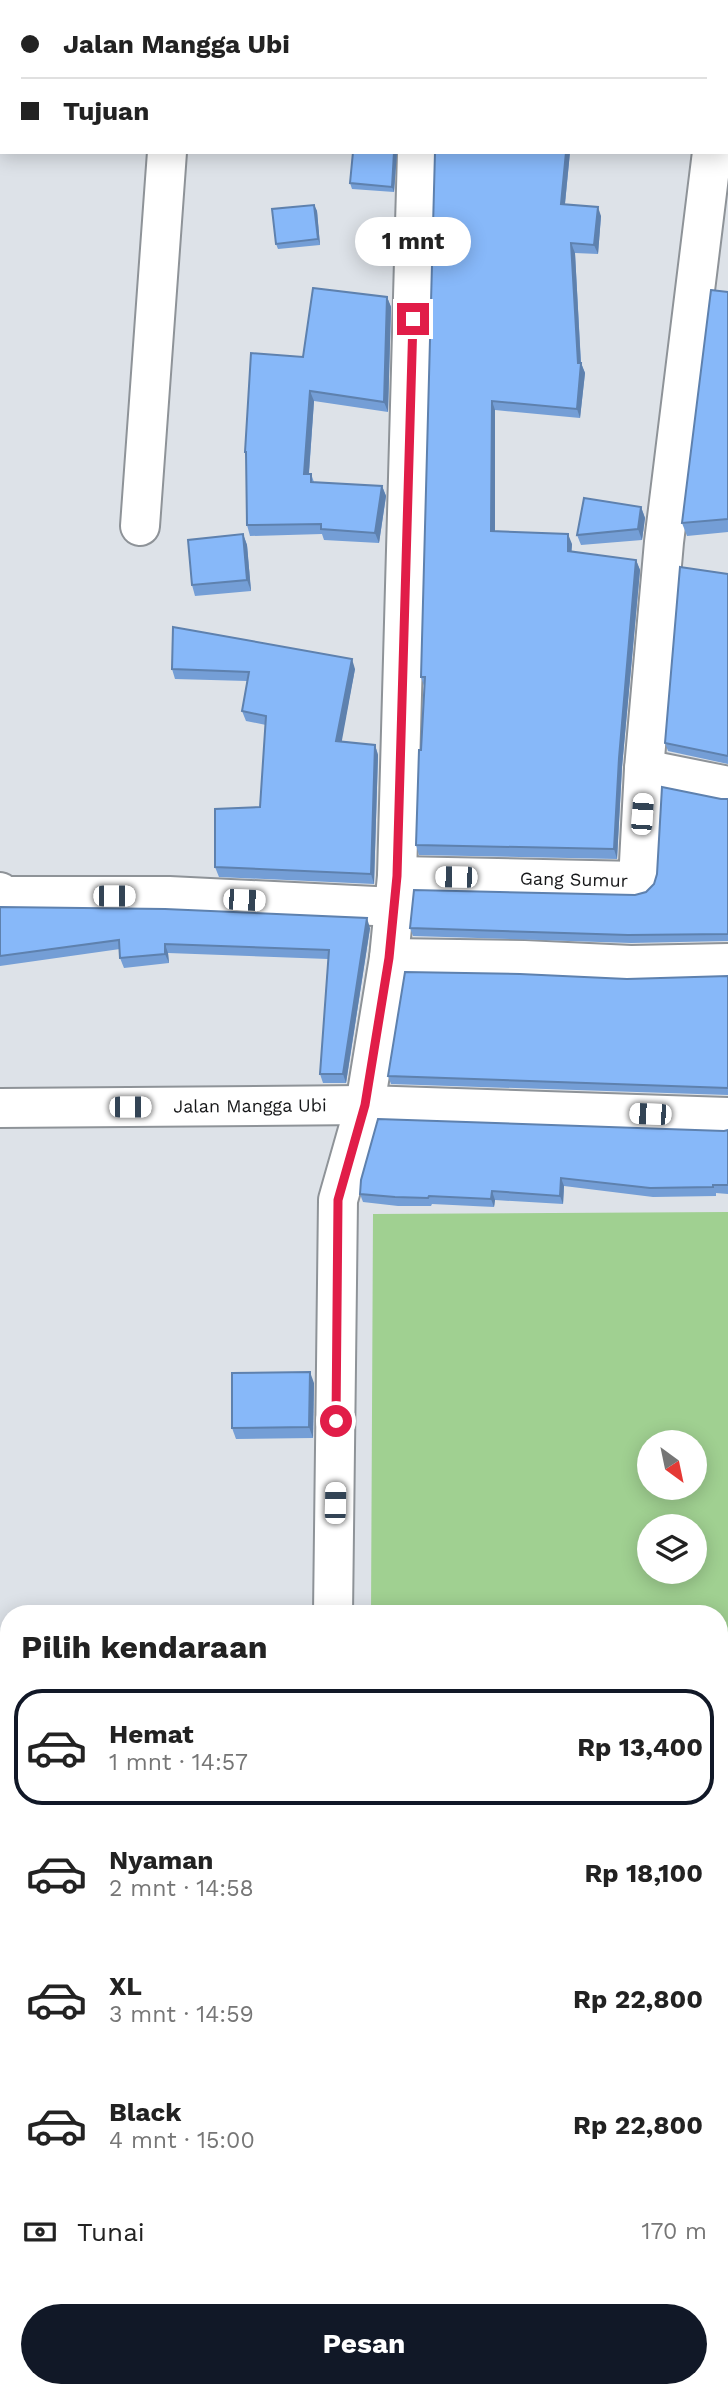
<!DOCTYPE html>
<html lang="id">
<head>
<meta charset="utf-8">
<style>
  body { margin:0; font-family:"Work Sans",sans-serif; background:#f2f2f2; color:#222; height:100vh; display:flex; flex-direction:column; font-size:26px; white-space:nowrap }
  * { box-sizing:border-box; margin:0 }
  p { font-size:23px; color:#767676 }
  .icon { flex:none; width:38px; height:38px; fill:none; stroke:currentColor; stroke-width:2; stroke-linecap:round; stroke-linejoin:round }
  .map { position:relative; flex:1; overflow:hidden }
  .details { position:absolute; left:0px; top:1605px; width:728px; height:793px; display:flex; flex-direction:column; background:#fff; border-radius:28px 28px 0 0; box-shadow:0 4px 18px #0003 }
  .details>* { flex:none }
  .hud { position:absolute; left:0px; top:0px; width:728px; height:154px; box-shadow:0 4px 18px #0003; display:grid; align-content:center; height:154px; padding:0 21px; background:#fff }
  .needle { width:46px; rotate:147deg }
  .controls { position:absolute; left:637px; top:1430px; display:grid; gap:14px }
  .controls a { display:grid; place-items:center; width:70px; height:70px; border-radius:50%; background:#fff; box-shadow:0 4px 18px #0003; font-size:35px }
  .end { position:absolute; width:32px; height:32px; margin:-16px; border:9px solid #e11d48; background:#fff; box-shadow:0 0 0 4px #fff }
  .from { border-radius:50% }
  .bubble { position:absolute; height:49px; border-radius:24px; background:#fff; box-shadow:0 4px 18px #0003; font-size:23px; font-weight:700; line-height:49px; text-align:center }
  .car { position:absolute; width:21px; height:42px; margin:-21px -10px; border-radius:9px; box-shadow:0 0 5px 2px #0007; background:linear-gradient(#fff 24%,#345 0 40%,#fff 0 76%,#345 0 86%,#fff 0) }
  .hud b { display:flex; align-items:center; gap:24px; height:66px; font-size:26px }
  .hud b+b { border-top:2px solid #e0e0e0 }
  .hud i { width:18px; height:18px; background:#222 }
  ul { padding:0; list-style:none }
  li { display:flex; align-items:center; gap:21px; height:116px; margin:0 14px 10px; padding:0 7px; border:4px solid transparent; border-radius:28px }
  li div { flex:1 }
  li b { display:block; font-size:26px }
  li em { font-style:normal; font-weight:700 }
  li.current { border-color:#111827 }
  li>.icon { width:63px; height:63px; stroke-width:1.5 }
  h2 { padding:0 21px; font-size:32px; line-height:84px }
  .pay { display:flex; align-items:center; gap:18px; height:77px; padding:0 21px; font-size:26px }
  .pay p { margin-inline-start:auto }
  .primary-button { display:flex; gap:14px; margin-top:auto; padding:14px 21px }
  .primary-button a { flex:1; height:80px; border-radius:42px; background:#111827; color:#fff; font-size:28px; font-weight:700; line-height:80px; text-align:center }
  .map>svg:first-child { display:block }
  .green { fill:#a0d091; fill-rule:evenodd }
  .lines { fill:none; stroke-linecap:round; stroke-linejoin:round }
  .minor-casing { stroke:#8e9398; stroke-width:42 }
  .minor { stroke:#fff; stroke-width:38 }
  .wall { fill:#749ed6 }
  .shaded-wall { fill:#5e81ae }
  .building { fill:#87b8f9; stroke:#5e81ae; stroke-width:2 }
  .route { stroke:#e11d48; stroke-width:9 }
  .labels { text-anchor:middle; stroke-width:5; stroke-linejoin:round; paint-order:stroke }
  .street-label { font-size:18px; fill:#161719; stroke:#eaeff5 }
</style>
</head>
<body>
<div class="map">
<svg width="728" height="2396" viewBox="0 0 728 2396">
  <rect width="100%" height="100%" fill="#dde2e8"/>
  <path class="green" d="M728,1212V2118L719,2119V1614L371,1613L373,1214ZM649,1442H695V1488H649ZM649,1526H695V1572H649Z"/>
  <g class="lines">
    <g class="minor-casing">
      <g id="minor">
        <path d="M178,2V0"/>
        <path d="M425,2V0"/>
        <path d="M140,526L167,152"/>
        <path d="M644,769L728,786"/>
        <path id="s1" d="M397,876L638,881L644,769L664,542L712,152"/>
        <path d="M0,892L3,896H169L395,907"/>
        <path d="M389,958L524,960L631,965L728,963"/>
        <path id="s2" d="M0,1108L365,1105L728,1117"/>
        <path d="M333,1614L338,1200L365,1105L389,958L397,876L417,152"/>
        <path d="M0,2218L9,2217"/>
        <path d="M444,2396V2389"/>
      </g>
    </g>
    <use href="#minor" class="minor"/>
  </g>
  <g class="wall">
    <path d="M353,152H397L394,192L352,189L350,183Z"/>
    <path d="M435,152H570L565,204L601,216L598,254L575,253L581,363L585,373L580,418L495,410V531L572,544L571,552L636,560L640,570L622,767L617,859L419,855L416,845L424,686L421,677Z"/>
    <path d="M314,205L317,211L320,245L278,249L276,244Z"/>
    <path d="M728,292V532L687,536L682,523Z"/>
    <path d="M387,297L391,307L388,412L314,401L309,474H311L314,482L382,486L386,496L379,543L324,540L322,534L250,536L247,525L246,457L245,452L303,357Z"/>
    <path d="M641,507L645,518L642,540L581,545L577,535Z"/>
    <path d="M243,534L247,545L251,591L195,596L192,585Z"/>
    <path d="M728,574V764L668,751L665,743Z"/>
    <path d="M172,669H355L341,741L375,745L378,755L374,884L219,877L215,867L260,807L266,725L246,721L242,711L247,681L175,679Z"/>
    <path d="M721,799H728V941L631,943L413,936L410,928L635,895L646,892L654,884Z"/>
    <path d="M0,907L370,928L346,1083H323L320,1074L328,959L168,953L169,963L124,968L120,958V949L0,966Z"/>
    <path d="M728,976V1095L391,1084L388,1076L627,979Z"/>
    <path d="M728,1130V1194L716,1193V1196L653,1197L564,1186L563,1204L495,1200L494,1207L432,1204L431,1206H398L363,1202L360,1194Z"/>
    <path d="M314,1383L313,1438L236,1439L232,1428Z"/>
    <path d="M0,1833L9,1834V1936H0Z"/>
    <path d="M9,2133V2196L0,2197V2134Z"/>
  </g>
  <g class="shaded-wall">
    <path d="M394,152H397L394,192L392,187Z"/>
    <path d="M566,152H570L564,213L561,204Z"/>
    <path d="M314,205L317,211L320,245L318,239Z"/>
    <path d="M598,207L601,216L598,254L594,245Z"/>
    <path d="M571,243L575,253L581,366V363L585,373L580,418L577,409L578,363Z"/>
    <path d="M387,297L391,307L388,412L384,402Z"/>
    <path d="M310,391L314,401L308,484L304,474Z"/>
    <path d="M492,401L495,410V540L491,531Z"/>
    <path d="M382,486L386,496L379,543L375,533Z"/>
    <path d="M641,507L645,518L642,540L638,529Z"/>
    <path d="M243,534L247,545L251,591L247,580Z"/>
    <path d="M568,534L572,544L571,561L568,551Z"/>
    <path d="M636,560L640,570L622,767L617,859L614,849L619,758Z"/>
    <path d="M352,659L355,669L340,751L336,741Z"/>
    <path d="M375,745L378,755L374,884L371,874Z"/>
    <path d="M367,918L370,928L346,1083L343,1074Z"/>
    <path d="M165,944L168,953L169,963L165,954Z"/>
    <path d="M561,1178L564,1186L563,1204L560,1196Z"/>
    <path d="M492,1191L495,1200L494,1207L491,1199Z"/>
    <path d="M310,1372L314,1383L313,1438L309,1427Z"/>
  </g>
  <g class="building">
    <path d="M353,152H394L392,187L350,183Z"/>
    <path d="M435,152H566L561,204L598,207L594,245L571,243L578,363H581L577,409L492,401L491,531L568,534V551L636,560L619,758L614,849L416,845L419,750H421L425,677H421Z"/>
    <path d="M314,205L318,239L276,244L272,209Z"/>
    <path d="M313,288L387,297L384,402L310,391L304,474H311V482L382,486L375,533L321,529V524L247,525L246,452H245L251,353L303,357Z"/>
    <path d="M711,290L728,292V519L682,523Z"/>
    <path d="M584,498L641,507L638,529L577,535Z"/>
    <path d="M243,534L247,580L192,585L188,540Z"/>
    <path d="M680,567L728,574V756L665,743Z"/>
    <path d="M173,627L352,659L336,741L375,745L371,874L215,867V809L260,807L266,716L242,711L249,672L172,669Z"/>
    <path d="M662,787L721,799H728V934L628,935L410,928L414,890L635,895L646,892L654,884L657,874Z"/>
    <path d="M0,907L165,909L367,918L343,1074H320L329,950L165,944V954L120,958L119,940L0,956Z"/>
    <path d="M405,972L520,974L627,979L728,976V1088L388,1076Z"/>
    <path d="M378,1119L724,1131L728,1130V1185H713V1187L650,1188L561,1178L560,1196L492,1191L491,1199L429,1196L428,1198L395,1197L360,1194L361,1180Z"/>
    <path d="M310,1372L309,1427L232,1428V1373Z"/>
    <path d="M0,1833L9,1834V1925H0Z"/>
    <path d="M9,2133V2186L3,2184L0,2185V2134Z"/>
  </g>
  <g class="lines">
    <path class="route" d="M336,1421L338,1200L365,1105L389,958L397,876L413,319"/>
  </g>
  <g class="labels">
    <g class="street-label">
      <text dy="6" stroke="none"><textPath href="#s1" startOffset="177">Gang Sumur</textPath></text>
      <text dy="6" stroke="none"><textPath href="#s2" startOffset="250">Jalan Mangga Ubi</textPath></text>
    </g>
  </g>
</svg>
<div class="controls">
<a><svg class="needle" viewBox="-14 -14 28 28"><path d="M0-13l5 13h-10z" fill="#e53935"/><path d="M0 13l5-13h-10z" fill="#767676"/></svg></a>
<a><svg class="icon" aria-label="layers" viewBox="0 0 24 24"><path d="M12 4l9 5-9 5-9-5zM3 14l9 5 9-5"/></svg></a>
</div>
<i class="end from" style="left:336px;top:1421px"></i>
<i class="end" style="left:413px;top:319px"></i>
<div class="bubble" style="left:355px;top:217px;width:116px">1 mnt</div>
<i class="car" style="left:642px;top:814px;rotate:4deg"></i>
<i class="car" style="left:456px;top:877px;rotate:271deg"></i>
<i class="car" style="left:114px;top:896px;rotate:90deg"></i>
<i class="car" style="left:244px;top:900px;rotate:93deg"></i>
<i class="car" style="left:130px;top:1107px;rotate:90deg"></i>
<i class="car" style="left:650px;top:1114px;rotate:272deg"></i>
<i class="car" style="left:335px;top:1503px;rotate:1deg"></i>
<div class="hud">
<b><i class="from"></i>Jalan Mangga Ubi</b>
<b><i></i>Tujuan</b>
</div>
<section class="details">
<h2>Pilih kendaraan</h2>
<ul>
<li class="current"><svg class="icon" aria-label="car" viewBox="0 0 24 24"><path d="M5 17H2v-5l4-1 3-4h7l3 4 3 1v5h-3M9 17h6M6 11h13"/><circle cx="7" cy="17" r="2"/><circle cx="17" cy="17" r="2"/></svg><div><b>Hemat</b><p>1 mnt · 14:57</p></div><em>Rp 13,400</em></li>
<li><svg class="icon" aria-label="car" viewBox="0 0 24 24"><path d="M5 17H2v-5l4-1 3-4h7l3 4 3 1v5h-3M9 17h6M6 11h13"/><circle cx="7" cy="17" r="2"/><circle cx="17" cy="17" r="2"/></svg><div><b>Nyaman</b><p>2 mnt · 14:58</p></div><em>Rp 18,100</em></li>
<li><svg class="icon" aria-label="car" viewBox="0 0 24 24"><path d="M5 17H2v-5l4-1 3-4h7l3 4 3 1v5h-3M9 17h6M6 11h13"/><circle cx="7" cy="17" r="2"/><circle cx="17" cy="17" r="2"/></svg><div><b>XL</b><p>3 mnt · 14:59</p></div><em>Rp 22,800</em></li>
<li><svg class="icon" aria-label="car" viewBox="0 0 24 24"><path d="M5 17H2v-5l4-1 3-4h7l3 4 3 1v5h-3M9 17h6M6 11h13"/><circle cx="7" cy="17" r="2"/><circle cx="17" cy="17" r="2"/></svg><div><b>Black</b><p>4 mnt · 15:00</p></div><em>Rp 22,800</em></li>
</ul>
<div class="pay"><svg class="icon" aria-label="cash" viewBox="0 0 24 24"><path d="M3 7h18v10H3z"/><circle cx="12" cy="12" r="2"/></svg>Tunai<p>170 m</p></div>
<div class="primary-button"><a>Pesan</a></div>
</section>
</div>
</body>
</html>
